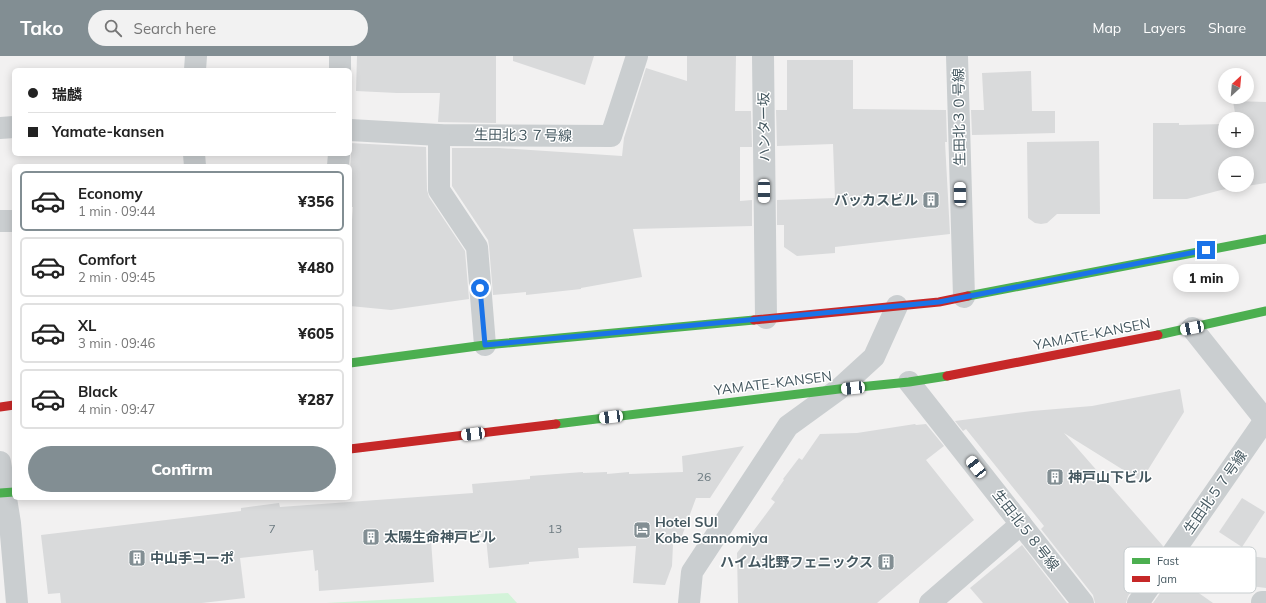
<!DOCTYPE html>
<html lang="en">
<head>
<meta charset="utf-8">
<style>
  body { margin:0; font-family:Mulish,"Noto Sans JP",sans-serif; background:#f2f2f2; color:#222; height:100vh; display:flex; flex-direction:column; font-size:15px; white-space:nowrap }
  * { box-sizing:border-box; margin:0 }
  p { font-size:13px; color:#767676 }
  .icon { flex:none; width:22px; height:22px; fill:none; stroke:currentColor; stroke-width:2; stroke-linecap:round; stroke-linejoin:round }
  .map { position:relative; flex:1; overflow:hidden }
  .sheet { position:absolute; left:12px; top:108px; width:340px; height:336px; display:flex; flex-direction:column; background:#fff; border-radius:6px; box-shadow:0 2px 10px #0003 }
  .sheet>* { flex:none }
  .banner { position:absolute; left:12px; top:12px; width:340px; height:88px; border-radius:6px; box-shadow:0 2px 10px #0003; display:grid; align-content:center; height:88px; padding:0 16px; background:#fff }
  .needle { width:26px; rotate:26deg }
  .controls { position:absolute; left:1218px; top:12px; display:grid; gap:8px }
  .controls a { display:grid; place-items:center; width:36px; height:36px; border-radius:50%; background:#fff; box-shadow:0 2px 10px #0003; font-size:20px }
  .end { position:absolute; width:18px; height:18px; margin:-9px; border:5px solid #1a73e8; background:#fff; box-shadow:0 0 0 2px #fff }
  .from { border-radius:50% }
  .bubble { position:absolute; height:28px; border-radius:14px; background:#fff; box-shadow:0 2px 10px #0003; font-size:13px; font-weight:800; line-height:28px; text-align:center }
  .car { position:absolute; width:12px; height:24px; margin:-12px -6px; border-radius:5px; box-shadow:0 0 3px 1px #0007; background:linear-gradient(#fff 24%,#345 0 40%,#fff 0 76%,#345 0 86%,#fff 0) }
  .banner b { display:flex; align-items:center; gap:14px; height:38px; font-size:15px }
  .banner b+b { border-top:1px solid #e0e0e0 }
  .banner i { width:10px; height:10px; background:#222 }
  ul { padding:7px 0 0; list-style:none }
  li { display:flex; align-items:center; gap:12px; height:60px; margin:0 8px 6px; padding:0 8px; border:2px solid #e0e0e0; border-radius:6px }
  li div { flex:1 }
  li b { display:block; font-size:15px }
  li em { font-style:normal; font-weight:800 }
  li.current { border-color:#828e93 }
  li>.icon { width:36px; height:36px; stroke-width:1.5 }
  .button { display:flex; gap:8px; margin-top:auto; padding:8px 16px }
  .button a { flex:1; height:46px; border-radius:24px; background:#828e93; color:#fff; font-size:16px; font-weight:800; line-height:46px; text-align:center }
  header { display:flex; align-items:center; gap:24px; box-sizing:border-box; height:56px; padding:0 20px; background:#828e93; color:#fff }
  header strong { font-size:19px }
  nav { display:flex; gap:22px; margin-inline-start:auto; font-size:14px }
  .search { width:280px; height:36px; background:#f2f2f2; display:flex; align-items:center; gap:10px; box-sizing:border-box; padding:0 14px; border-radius:22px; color:#767676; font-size:15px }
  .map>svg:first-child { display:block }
  .green { fill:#d3f3d9 }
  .building { fill:#d9dadb; fill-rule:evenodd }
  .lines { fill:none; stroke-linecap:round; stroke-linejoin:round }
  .street { stroke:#caced0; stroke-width:22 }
  .fast { stroke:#4caf50; stroke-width:9 }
  .jam { stroke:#c62828; stroke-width:9 }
  .route { stroke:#1a73e8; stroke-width:5 }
  .labels { text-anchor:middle; stroke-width:3; stroke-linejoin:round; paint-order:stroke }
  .number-label { font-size:12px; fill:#6c7a80 }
  .street-label { font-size:14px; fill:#455860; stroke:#fff }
  .poi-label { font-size:14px; font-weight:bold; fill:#455860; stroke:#fff; text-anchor:start }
  .key { fill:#fff; stroke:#c7cdcf; stroke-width:1 }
  .key-label { font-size:11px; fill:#455860 }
</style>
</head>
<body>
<header>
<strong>Tako</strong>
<div class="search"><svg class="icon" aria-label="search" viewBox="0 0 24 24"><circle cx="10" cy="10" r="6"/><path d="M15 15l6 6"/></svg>Search here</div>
<nav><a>Map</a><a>Layers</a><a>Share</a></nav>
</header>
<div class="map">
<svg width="1266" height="547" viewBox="0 0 1266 547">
  <rect width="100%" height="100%" fill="#f2f1f1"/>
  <path class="green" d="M508,537L517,547H326Z"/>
  <g class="building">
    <path d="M357,0H496V67L438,66L440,37H397L356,35Z"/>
    <path d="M513,0H594L585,29L513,5Z"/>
    <path d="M687,0H736L735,55H751L752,91H740V145L752,144V170L633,173L642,221L581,232V233L526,239V236L493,239L489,190L488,184L452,130V92H499L622,100L624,82L646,12L687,25Z"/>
    <path d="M787,4H853V53L946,54L947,86H945L950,178L835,191V197L797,200L784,191V169H777V144L835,142L833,88L777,90L776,54H787Z"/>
    <path d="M1031,15L1032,55H1055V77L972,79L971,54H984L982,17Z"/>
    <path d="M1233,45L1266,46V127L1221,134L1187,143H1153V67H1179V69L1225,68V85H1247V63H1236ZM1225,107H1247V129H1225Z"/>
    <path d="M1099,85L1100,158H1057L1047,167L1041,168L1035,167L1028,162L1027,86Z"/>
    <path d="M350,87L426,91L427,134L429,141L465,195L469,243L391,254L350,250V189L353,151H350V112L351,99Z"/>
    <path d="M1180,333L1184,356L1141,425L1064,377L1163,490L1128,540L1126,547H1095L1093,539L1041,473L1044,470L966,373L963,375L955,365L1032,355L1092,350Z"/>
    <path d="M915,368L916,369L926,368L944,390L926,404L974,464L877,547H738L737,497L775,446L771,443L784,424L783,423L799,402L802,404L820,378L857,377Z"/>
    <path d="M744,390L710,442H696L679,488H673L672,510L665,529L633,527L636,490L578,492L579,502L529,506V508L489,512L486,481L431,484L434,526L319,535L318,514L315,515L313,494L240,502L245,542L202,547H61L60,537L48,538L41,479L241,455V452L279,447L280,451L473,437L472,428L530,423V420L583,416V417L607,416V418L629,416V418L683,416L682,400Z"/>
    <path d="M1242,442L1265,456L1242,491L1219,476Z"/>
    <path d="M1022,489L1067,547H983L970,532Z"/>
    <path d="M1241,499L1266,502V532L1227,527Z"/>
    <path d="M1173,519L1213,547H1153Z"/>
  </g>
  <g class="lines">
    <g class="street">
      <path d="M763,0L766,262"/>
      <path d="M957,0L964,241"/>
      <path d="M195,14L196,0"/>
      <path d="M340,14V0"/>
      <path d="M0,72L14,71"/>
      <path d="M350,74L439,79L611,80L637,0"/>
      <path d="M439,79V134L477,191L485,289"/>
      <path d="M194,98L195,110"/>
      <path d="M338,110L339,98"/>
      <path d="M0,165H14"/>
      <path d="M1192,272L1266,365"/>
      <path d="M909,326L1083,547"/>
      <path d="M0,406L10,467L17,547"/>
      <path d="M689,547L692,516L788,370L839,333L874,301L897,250"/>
      <path d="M930,547L1021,468"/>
      <path d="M1138,547L1265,364"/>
      <path d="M1262,547V546H1266"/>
    </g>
    <g class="fast">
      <path d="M968,240L1266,183"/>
      <path d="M1158,279L1266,255"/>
      <path d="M350,307L485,289L754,264"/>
      <path d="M556,368L839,333L909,326L947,320"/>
      <path d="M0,437L14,436"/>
    </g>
    <g class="jam">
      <path d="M754,264L939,246L968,240"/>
      <path d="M947,320L1158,279"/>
      <path d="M0,351L14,349"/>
      <path d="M350,393L556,368"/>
    </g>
  </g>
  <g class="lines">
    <path class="route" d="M480,232L485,289L939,246L1206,194"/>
  </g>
  <defs>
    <g id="building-square" transform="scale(0.9)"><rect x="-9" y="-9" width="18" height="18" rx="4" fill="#828e93" stroke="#fff"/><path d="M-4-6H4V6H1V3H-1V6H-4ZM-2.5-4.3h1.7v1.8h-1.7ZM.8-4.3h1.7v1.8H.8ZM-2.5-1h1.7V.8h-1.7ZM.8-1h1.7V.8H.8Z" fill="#fff"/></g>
    <g id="hotel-square" transform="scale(0.9)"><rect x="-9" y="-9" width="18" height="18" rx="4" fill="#828e93" stroke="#fff"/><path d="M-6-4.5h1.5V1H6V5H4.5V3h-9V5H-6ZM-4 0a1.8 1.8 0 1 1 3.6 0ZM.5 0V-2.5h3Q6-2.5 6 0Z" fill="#fff"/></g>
  </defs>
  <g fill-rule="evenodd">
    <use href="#building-square" x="931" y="144"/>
    <use href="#building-square" x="1055" y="421"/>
    <use href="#hotel-square" x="642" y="474"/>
    <use href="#building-square" x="371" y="481"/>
    <use href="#building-square" x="137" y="502"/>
    <use href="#building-square" x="886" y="506"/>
  </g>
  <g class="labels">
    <g class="number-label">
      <text x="704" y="425">26</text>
      <text x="272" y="477">7</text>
      <text x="555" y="477">13</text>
    </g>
    <g class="street-label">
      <text transform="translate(959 61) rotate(-91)" y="5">生田北３０号線</text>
      <text transform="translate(764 71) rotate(-91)" y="5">ハンター坂</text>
      <text transform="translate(523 79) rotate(1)" y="5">生田北３７号線</text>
      <text transform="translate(1092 278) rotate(-11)" y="5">YAMATE-KANSEN</text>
      <text transform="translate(773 327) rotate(-7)" y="5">YAMATE-KANSEN</text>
      <text transform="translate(1215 436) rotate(-55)" y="5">生田北５７号線</text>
      <text transform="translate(1026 474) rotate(52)" y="5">生田北５８号線</text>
    </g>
    <g class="poi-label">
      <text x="918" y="149" text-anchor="end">バッカスビル</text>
      <text x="1068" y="426">神戸山下ビル</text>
      <text x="655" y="471">Hotel SUI<tspan x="655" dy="16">Kobe Sannomiya</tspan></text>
      <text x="384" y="486">太陽生命神戸ビル</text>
      <text x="150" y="507">中山手コーポ</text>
      <text x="873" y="511" text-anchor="end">ハイム北野フェニックス</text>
    </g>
  </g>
  <rect x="1124" y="491" width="132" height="46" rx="6" class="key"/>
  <rect x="1132" y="502" width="18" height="6" fill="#4caf50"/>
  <rect x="1132" y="520" width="18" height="6" fill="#c62828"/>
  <g class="key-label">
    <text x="1157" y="509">Fast</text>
    <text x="1157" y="527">Jam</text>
  </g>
</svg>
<div class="controls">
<a><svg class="needle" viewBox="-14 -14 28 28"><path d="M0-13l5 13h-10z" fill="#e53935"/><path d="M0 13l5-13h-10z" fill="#767676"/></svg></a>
<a>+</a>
<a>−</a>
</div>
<i class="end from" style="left:480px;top:232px"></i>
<i class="end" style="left:1206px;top:194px"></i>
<div class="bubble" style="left:1173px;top:208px;width:66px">1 min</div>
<i class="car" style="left:764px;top:135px;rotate:180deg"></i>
<i class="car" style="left:960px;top:138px;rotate:359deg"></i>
<i class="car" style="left:1192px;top:272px;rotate:259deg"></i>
<i class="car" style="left:853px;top:332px;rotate:264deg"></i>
<i class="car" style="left:611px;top:361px;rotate:263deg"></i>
<i class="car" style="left:473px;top:378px;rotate:263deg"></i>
<i class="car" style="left:976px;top:411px;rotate:322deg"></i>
<div class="banner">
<b><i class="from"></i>瑞麟</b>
<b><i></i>Yamate-kansen</b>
</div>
<section class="sheet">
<ul>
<li class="current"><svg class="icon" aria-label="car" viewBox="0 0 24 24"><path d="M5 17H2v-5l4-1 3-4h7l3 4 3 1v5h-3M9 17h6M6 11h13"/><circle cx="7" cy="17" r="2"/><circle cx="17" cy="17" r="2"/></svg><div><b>Economy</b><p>1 min · 09:44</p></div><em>¥356</em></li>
<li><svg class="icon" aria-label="car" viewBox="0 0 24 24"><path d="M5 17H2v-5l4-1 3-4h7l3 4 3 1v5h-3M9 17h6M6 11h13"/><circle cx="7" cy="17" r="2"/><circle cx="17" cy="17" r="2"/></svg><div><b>Comfort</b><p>2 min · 09:45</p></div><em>¥480</em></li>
<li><svg class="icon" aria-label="car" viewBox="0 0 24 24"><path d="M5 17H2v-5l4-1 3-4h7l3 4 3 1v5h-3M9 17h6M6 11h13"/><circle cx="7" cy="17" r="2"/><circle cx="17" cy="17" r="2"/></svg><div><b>XL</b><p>3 min · 09:46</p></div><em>¥605</em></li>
<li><svg class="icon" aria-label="car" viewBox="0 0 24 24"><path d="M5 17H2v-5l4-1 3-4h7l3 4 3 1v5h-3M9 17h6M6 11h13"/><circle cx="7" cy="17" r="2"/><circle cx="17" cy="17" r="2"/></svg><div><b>Black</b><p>4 min · 09:47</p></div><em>¥287</em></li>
</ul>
<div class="button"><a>Confirm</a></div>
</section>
</div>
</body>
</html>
